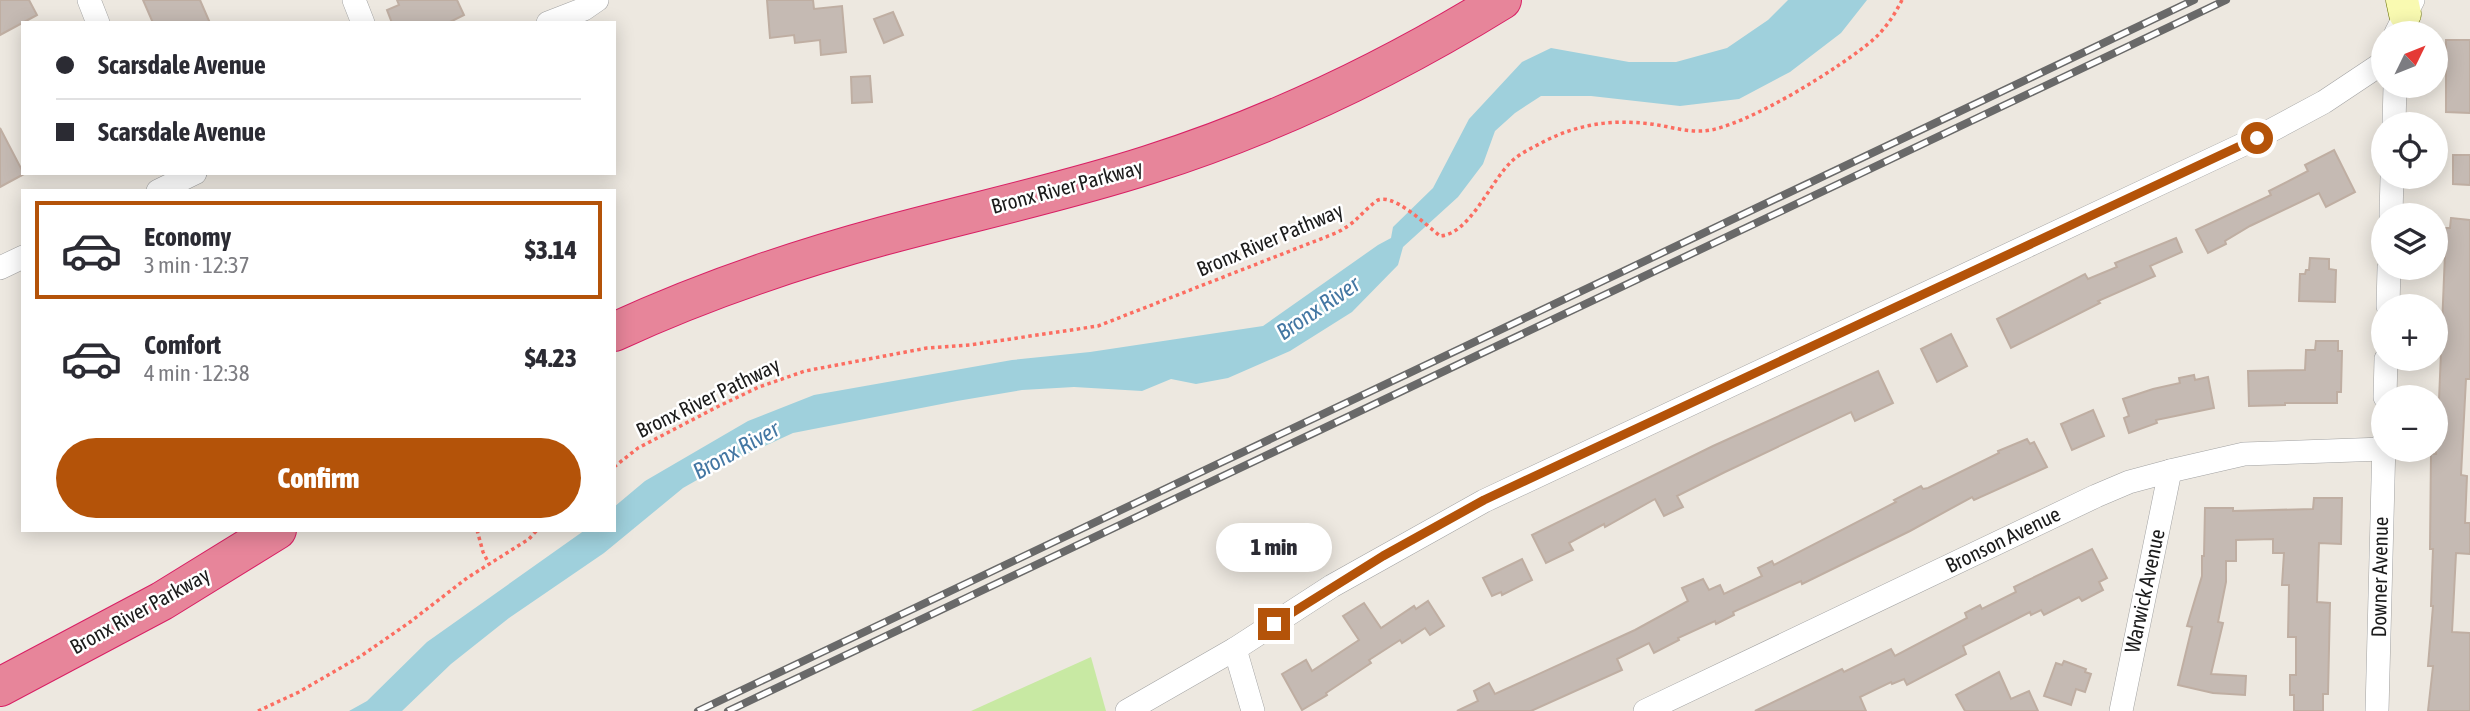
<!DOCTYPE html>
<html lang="en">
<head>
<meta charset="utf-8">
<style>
  body { margin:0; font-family:"Asap Condensed",sans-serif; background:#f2f2f3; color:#2b2b33; height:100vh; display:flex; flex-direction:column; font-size:26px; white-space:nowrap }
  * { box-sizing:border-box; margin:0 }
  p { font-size:23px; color:#7c7c81 }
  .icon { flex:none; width:38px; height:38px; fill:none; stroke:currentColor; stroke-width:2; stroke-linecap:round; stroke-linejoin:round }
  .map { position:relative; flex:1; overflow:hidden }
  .details { position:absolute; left:21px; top:189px; width:595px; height:343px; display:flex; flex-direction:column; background:#fff; border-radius:0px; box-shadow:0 4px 18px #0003 }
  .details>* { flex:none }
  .banner { position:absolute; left:21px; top:21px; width:595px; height:154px; border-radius:0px; box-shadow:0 4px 18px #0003; display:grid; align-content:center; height:154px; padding:0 35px; background:#fff }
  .needle { width:46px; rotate:47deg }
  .fabs { position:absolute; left:2371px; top:21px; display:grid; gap:14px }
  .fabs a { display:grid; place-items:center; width:77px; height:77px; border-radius:50%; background:#fff; box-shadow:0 4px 18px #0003; font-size:35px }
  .end { position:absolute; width:32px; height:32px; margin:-16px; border:9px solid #b45309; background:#fff; box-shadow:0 0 0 4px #fff }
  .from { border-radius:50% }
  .bubble { position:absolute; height:49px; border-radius:24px; background:#fff; box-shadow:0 4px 18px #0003; font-size:23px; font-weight:800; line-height:49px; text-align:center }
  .banner b { display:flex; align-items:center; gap:24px; height:66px; font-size:26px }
  .banner b+b { border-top:2px solid #e1e1e2 }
  .banner i { width:18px; height:18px; background:#2b2b33 }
  ul { padding:12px 0 0; list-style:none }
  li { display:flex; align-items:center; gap:21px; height:98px; margin:0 14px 10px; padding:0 21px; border:4px solid transparent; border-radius:0px }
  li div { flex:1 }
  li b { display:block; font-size:26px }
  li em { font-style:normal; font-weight:800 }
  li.on { border-color:#b45309 }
  li>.icon { width:63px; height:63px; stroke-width:1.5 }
  .action { display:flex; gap:14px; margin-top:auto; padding:14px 35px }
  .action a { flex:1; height:80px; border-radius:42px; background:#b45309; color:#fff; font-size:28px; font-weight:800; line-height:80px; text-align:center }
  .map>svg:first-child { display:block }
  .grass { fill:#c8e9a3 }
  .water { fill:#9fd0dc }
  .building { fill:#c5bab3; stroke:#bfaea2; stroke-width:2 }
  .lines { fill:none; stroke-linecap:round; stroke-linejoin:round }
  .street-casing { stroke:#a2a2a2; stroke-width:24 }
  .secondary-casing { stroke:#687102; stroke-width:33 }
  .highway-casing { stroke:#d82064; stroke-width:40 }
  .path { stroke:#fc6d61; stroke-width:3.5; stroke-dasharray:3.5 3.5; stroke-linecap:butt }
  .street { stroke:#fff; stroke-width:23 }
  .secondary { stroke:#f9fab1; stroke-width:32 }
  .highway { stroke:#e7859a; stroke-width:38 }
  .rail-casing { stroke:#696969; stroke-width:8 }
  .rail { stroke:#fff; stroke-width:5; stroke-dasharray:16; stroke-linecap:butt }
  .route { stroke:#b45309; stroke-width:9 }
  .labels { text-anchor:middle; stroke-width:5; stroke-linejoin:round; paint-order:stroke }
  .street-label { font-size:21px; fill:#1b1b1b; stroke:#fff }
  .water-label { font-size:23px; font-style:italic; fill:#4477a3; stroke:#fff }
</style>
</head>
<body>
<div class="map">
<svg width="2470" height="711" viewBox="0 0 2470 711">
  <rect width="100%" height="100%" fill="#ede8e0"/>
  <path class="grass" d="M1091,657L1106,711H971Z"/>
  <path class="water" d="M1788,0H1867L1841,33L1790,72L1739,99L1680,106L1591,96H1541L1515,113L1495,131L1483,164L1458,197L1403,247L1398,265L1352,312L1290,351L1228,378L1196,384L1171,379L1142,391L1074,387L1022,390L957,401L793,433L725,464L683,488L604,553L509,618L451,664L402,711H349L367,701L427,642L585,530H614V507L645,481L748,421L814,395L1012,360L1090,352L1263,326L1378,245L1391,238L1393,227L1433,188L1469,119L1522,62L1551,48L1629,62H1676L1727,48L1768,20Z"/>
  <g class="building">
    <path d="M0,0H29L37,15L0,35Z"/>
    <path d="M143,0H200L210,23H153Z"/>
    <path d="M397,0H457L464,15L448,23H392L387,10L399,5Z"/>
    <path d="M767,0H813L814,9L842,6L846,52L821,55L820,40L795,43L794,35L770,38Z"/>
    <path d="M893,12L903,35L884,43L874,19Z"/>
    <path d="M2446,40H2470V113L2446,112Z"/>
    <path d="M870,76L872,102L852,103L851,77Z"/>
    <path d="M0,128L24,174L0,187Z"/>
    <path d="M2334,150L2355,192L2326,207L2319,193L2250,226L2225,241L2226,244L2208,253L2196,230L2271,195L2269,191L2308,171L2305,165Z"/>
    <path d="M2453,155H2470V185L2453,184Z"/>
    <path d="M2451,218L2470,220V379H2466L2461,475L2467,476L2465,523H2470V554L2456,553L2452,632L2470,633V711H2428L2433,666H2428L2433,606H2431L2433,549H2430L2431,454H2436V400L2439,401L2445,253L2440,252L2443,228H2450Z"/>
    <path d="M2176,238L2182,252L2150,266L2155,276L2098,301L2100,303L2011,348L1997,319L2085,274L2088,279L2117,267L2115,263Z"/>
    <path d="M2310,258L2329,259V269L2336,270L2335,302L2299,301L2300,274H2305L2306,270H2309Z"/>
    <path d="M1951,334L1967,366L1937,382L1921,349Z"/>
    <path d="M2316,341H2338V351H2342L2341,392H2337V403H2285V405L2249,406L2248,371L2305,370L2306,350H2315Z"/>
    <path d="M1878,371L1893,403L1855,421L1851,412L1725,472L1677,496L1683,507L1664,516L1655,499L1605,527L1604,524L1569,543L1573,550L1546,563L1532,535L1713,446Z"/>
    <path d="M2194,375L2195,380L2208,377L2214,408L2156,420L2157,423L2129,433L2124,418L2129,416L2123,399L2153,389L2180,383L2179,378Z"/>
    <path d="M2093,410L2104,436L2072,450L2061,424Z"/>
    <path d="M2027,439L2030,444L2034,442L2047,467L1974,500L1972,497L1910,531L1802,584L1801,581L1733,612L1734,615L1716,624L1715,621L1678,638L1679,640L1654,653L1649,643L1617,659L1622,670L1531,711H1457L1478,701L1474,691L1489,683L1495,694L1635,630L1688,601L1682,588L1703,579L1709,590L1720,585L1724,594L1762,576L1758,568L1772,561L1774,565L1896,502L1894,500L1921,486L1923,489L1928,488L1999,453L1998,451Z"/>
    <path d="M2314,498H2342L2341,544L2319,543L2317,602L2330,603L2328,694H2323V711H2294V695H2290V675H2296V637H2288L2289,585H2282L2284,553H2273V539L2236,540V561H2226V582L2218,622L2223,623L2211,674L2246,676L2245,695L2213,693L2178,685L2192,627L2187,626L2202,576V556H2204L2205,508H2233V511L2313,509Z"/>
    <path d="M2092,549L2107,578L2099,582L2103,590L2082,601L2079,597L2044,615L2041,610L2031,615L2030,612L1963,646L1966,654L1907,685L1904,679L1892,684L1891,682L1860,697L1866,711H1755L1842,669L1844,672L1891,649L1895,656L1967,618L1965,613L1980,605L1982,609L2016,592L2014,587Z"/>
    <path d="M1522,559L1532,580L1502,595L1501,592L1492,596L1483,578Z"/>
    <path d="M1428,601L1444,626L1430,635L1425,628L1402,643L1400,640L1369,660L1371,663L1326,693L1327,695L1302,710L1282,674L1306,660L1312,671L1359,640L1343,616L1364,603L1381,628L1414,606L1416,609Z"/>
    <path d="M2064,661L2086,669L2085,672L2091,674L2085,692L2076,689L2071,705L2044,696L2056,663L2062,665Z"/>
    <path d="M1999,672L2011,699L2029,691L2038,711H1965L1956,695Z"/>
  </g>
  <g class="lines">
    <g class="street-casing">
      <g id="street">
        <path d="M89,0L98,23"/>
        <path d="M354,0L363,23"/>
        <path d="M548,23L584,9L597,0"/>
        <path d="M2396,33L2413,0"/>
        <path d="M2394,124L2395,86"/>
        <path d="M158,191L195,173"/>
        <path d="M2391,215L2392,177"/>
        <path d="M0,268L23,257"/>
        <path d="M2388,306L2389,268"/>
        <path d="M2385,397L2386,359"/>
        <path d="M1235,649L1253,711"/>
        <path d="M1127,711L1235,649L1332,586L1484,501L2257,138L2324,102L2384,62"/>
        <path d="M1645,711L2096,496L2129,482L2170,471L2244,454L2383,449"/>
        <path d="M2121,711L2170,471"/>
        <path d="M2377,711L2384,442"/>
      </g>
    </g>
    <g class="secondary-casing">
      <path id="secondary" d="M2402,0L2405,14"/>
    </g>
    <g class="highway-casing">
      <g id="highway">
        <path d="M614,332C701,292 791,261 883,236C971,212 1061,193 1148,165C1271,126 1392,68 1502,0"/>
        <path d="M0,687L162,601L277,530"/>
      </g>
    </g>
    <g class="path">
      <path d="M614,467L638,448L719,406L759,387L805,371L927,348L970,345L1098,326L1336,233C1356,223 1359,215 1375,202C1390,189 1426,225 1440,236C1470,234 1490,182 1511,162C1520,153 1532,148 1543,142C1578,124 1612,119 1651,124C1668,126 1685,132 1703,131C1743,129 1843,66 1874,39C1886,28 1895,14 1902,0"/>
      <path d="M477,530L483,552L489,564"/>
      <path d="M258,711L299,692L361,656L410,622L467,578L529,539L537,530"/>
    </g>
    <use href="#street" class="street"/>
    <use href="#secondary" class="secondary"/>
    <use href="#highway" class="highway"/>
    <g class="rail-casing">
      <g id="rail">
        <path d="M698,711L2194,0"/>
        <path d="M728,711L2226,0"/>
      </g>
    </g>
    <use href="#rail" class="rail"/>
  </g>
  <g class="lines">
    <path class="route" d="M1274,624L1383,556L1484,500L2257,138"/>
  </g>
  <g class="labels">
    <g class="street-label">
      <text transform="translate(1067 187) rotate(-15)" y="7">Bronx River Parkway</text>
      <text transform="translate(1270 240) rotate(-23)" y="7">Bronx River Pathway</text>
      <text transform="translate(708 398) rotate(-26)" y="7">Bronx River Pathway</text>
      <text transform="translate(2003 540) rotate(-26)" y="7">Bronson Avenue</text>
      <text transform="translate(2380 577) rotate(-89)" y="7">Downer Avenue</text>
      <text transform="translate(2145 591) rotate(-78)" y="7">Warwick Avenue</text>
      <text transform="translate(140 611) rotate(-29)" y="7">Bronx River Parkway</text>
    </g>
    <g class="water-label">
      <text transform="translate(1318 308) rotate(-34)" y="8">Bronx River</text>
      <text transform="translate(736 450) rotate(-29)" y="8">Bronx River</text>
    </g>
  </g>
</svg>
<div class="fabs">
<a><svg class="needle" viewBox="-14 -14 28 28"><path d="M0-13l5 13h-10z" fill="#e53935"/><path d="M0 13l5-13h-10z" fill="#7c7c81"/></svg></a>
<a><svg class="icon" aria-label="locate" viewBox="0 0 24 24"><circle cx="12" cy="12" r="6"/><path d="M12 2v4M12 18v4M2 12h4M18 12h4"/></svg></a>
<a><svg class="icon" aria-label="layers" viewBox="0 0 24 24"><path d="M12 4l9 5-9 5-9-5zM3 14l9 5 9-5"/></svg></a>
<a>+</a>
<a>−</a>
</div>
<i class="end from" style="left:2257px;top:138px"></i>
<i class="end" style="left:1274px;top:624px"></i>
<div class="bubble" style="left:1216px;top:523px;width:116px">1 min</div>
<div class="banner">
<b><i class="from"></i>Scarsdale Avenue</b>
<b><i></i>Scarsdale Avenue</b>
</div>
<section class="details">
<ul>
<li class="on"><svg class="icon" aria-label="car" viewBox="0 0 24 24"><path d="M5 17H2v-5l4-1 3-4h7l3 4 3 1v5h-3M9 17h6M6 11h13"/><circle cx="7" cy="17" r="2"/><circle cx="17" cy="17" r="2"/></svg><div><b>Economy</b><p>3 min · 12:37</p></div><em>$3.14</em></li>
<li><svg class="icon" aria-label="car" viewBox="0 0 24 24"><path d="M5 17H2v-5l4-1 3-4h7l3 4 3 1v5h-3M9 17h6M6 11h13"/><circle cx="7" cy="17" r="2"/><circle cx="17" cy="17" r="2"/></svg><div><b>Comfort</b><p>4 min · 12:38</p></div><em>$4.23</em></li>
</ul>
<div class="action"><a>Confirm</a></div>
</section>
</div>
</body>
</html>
